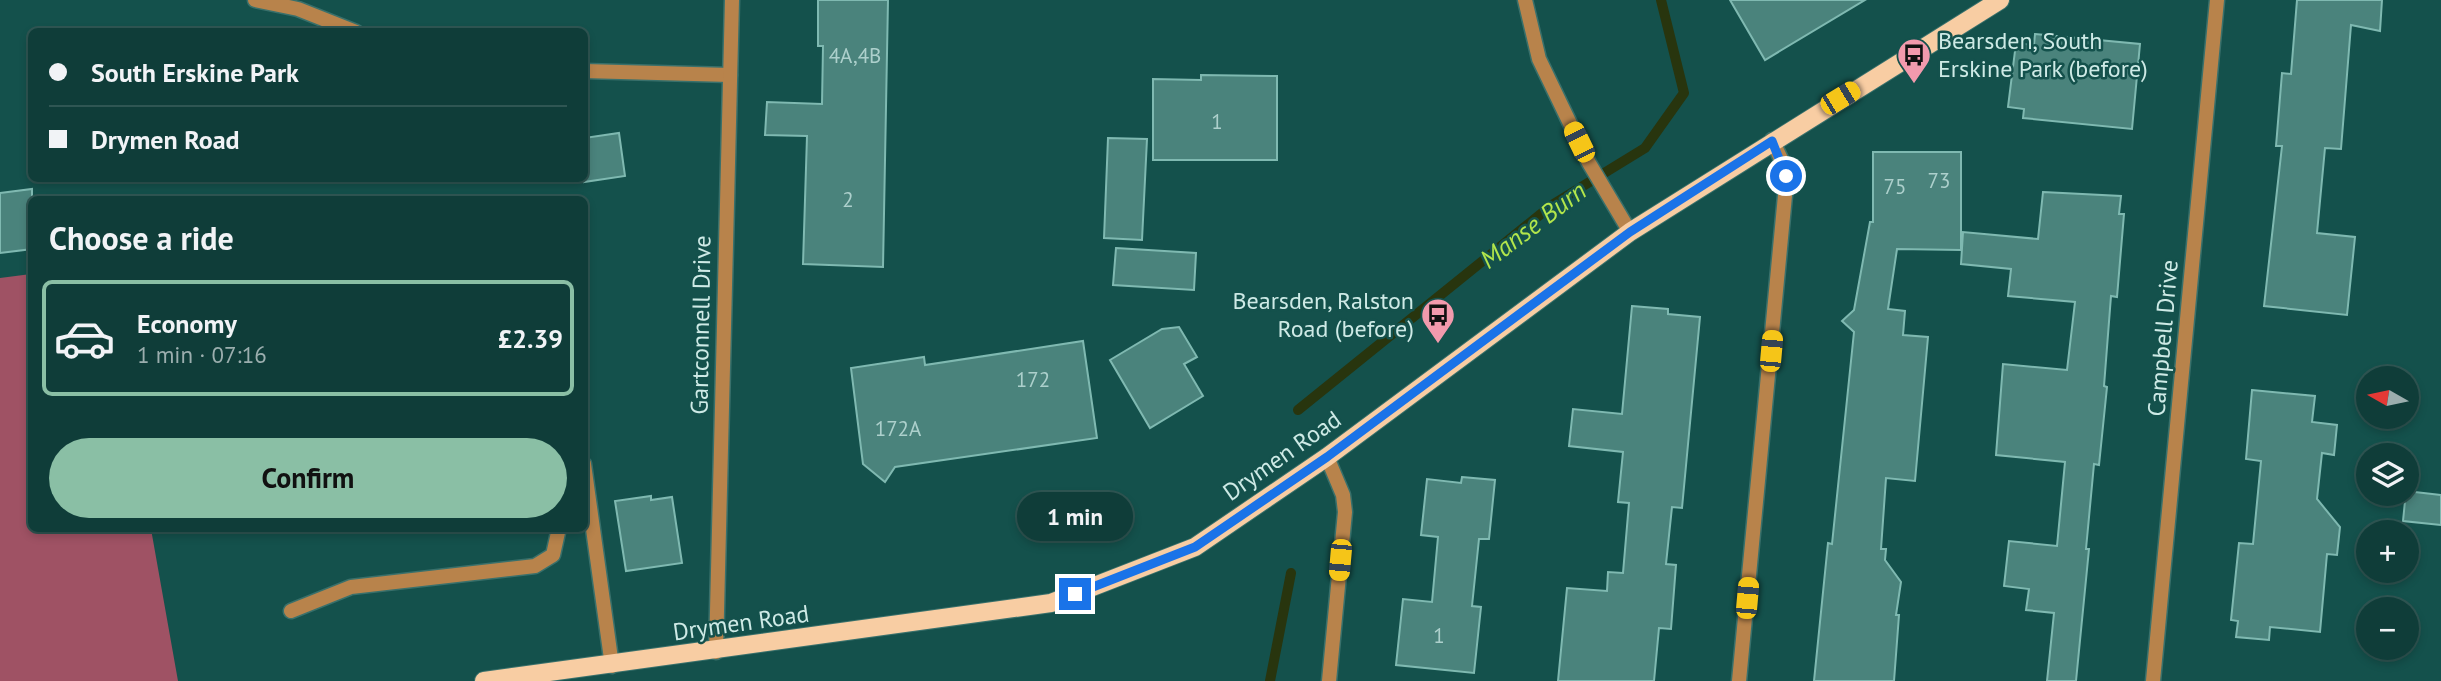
<!DOCTYPE html>
<html lang="en">
<head>
<meta charset="utf-8">
<style>
  body { margin:0; font-family:"PT Sans",sans-serif; background:#184441; color:#f1f3f6; height:100vh; display:flex; flex-direction:column; font-size:26px; white-space:nowrap }
  * { box-sizing:border-box; margin:0 }
  p { font-size:23px; color:#9baeae }
  .icon { flex:none; width:38px; height:38px; fill:none; stroke:currentColor; stroke-width:2; stroke-linecap:round; stroke-linejoin:round }
  .map { position:relative; flex:1; overflow:hidden }
  .drawer { position:absolute; left:28px; top:196px; width:560px; height:336px; display:flex; flex-direction:column; background:#0f3d39; border-radius:10px; box-shadow:0 4px 10px #0003,0 0 0 2px #2f5653 }
  .drawer>* { flex:none }
  .hud { position:absolute; left:28px; top:28px; width:560px; height:154px; border-radius:10px; box-shadow:0 4px 10px #0003,0 0 0 2px #2f5653; display:grid; align-content:center; height:154px; padding:0 21px; background:#0f3d39 }
  .needle { width:46px; rotate:279deg }
  .buttons { position:absolute; left:2356px; top:366px; display:grid; gap:14px }
  .buttons a { display:grid; place-items:center; width:63px; height:63px; border-radius:50%; background:#0f3d39; box-shadow:0 4px 10px #0003,0 0 0 2px #2f5653; font-size:35px }
  .end { position:absolute; width:32px; height:32px; margin:-16px; border:9px solid #1a73e8; background:#fff; box-shadow:0 0 0 4px #fff }
  .from { border-radius:50% }
  .bubble { position:absolute; height:49px; border-radius:24px; background:#0f3d39; box-shadow:0 4px 10px #0003,0 0 0 2px #2f5653; font-size:23px; font-weight:600; line-height:49px; text-align:center }
  .car { position:absolute; width:21px; height:42px; margin:-21px -10px; border-radius:9px; box-shadow:0 0 5px 2px #0007; background:linear-gradient(#f5c518 24%,#345 0 40%,#f5c518 0 76%,#345 0 86%,#f5c518 0) }
  .hud b { display:flex; align-items:center; gap:24px; height:66px; font-size:26px }
  .hud b+b { border-top:2px solid #2f5653 }
  .hud i { width:18px; height:18px; background:#f1f3f6 }
  ul { padding:0; list-style:none }
  li { display:flex; align-items:center; gap:21px; height:116px; margin:0 14px 10px; padding:0 7px; border:4px solid transparent; border-radius:10px }
  li div { flex:1 }
  li b { display:block; font-size:26px }
  li em { font-style:normal; font-weight:600 }
  li.selected { border-color:#8abfa5 }
  li>.icon { width:63px; height:63px; stroke-width:1.5 }
  h2 { padding:0 21px; font-size:32px; line-height:84px }
  .cta { display:flex; gap:14px; margin-top:auto; padding:14px 21px }
  .cta a { flex:1; height:80px; border-radius:42px; background:#8abfa5; color:#111; font-size:28px; font-weight:600; line-height:80px; text-align:center }
  .map>svg:first-child { display:block }
  .green { fill:#9f5264 }
  .lines { fill:none; stroke-linecap:round; stroke-linejoin:round }
  .stream { stroke:#28350e; stroke-width:10 }
  .building { fill:#4a837c; stroke:#7fb9b1; stroke-width:2 }
  .service-casing { stroke:#39706b; stroke-width:17 }
  .minor-casing { stroke:#39706b; stroke-width:17 }
  .primary-casing { stroke:#39706b; stroke-width:20 }
  .service { stroke:#b8834b; stroke-width:14 }
  .minor { stroke:#b8834b; stroke-width:14 }
  .primary { stroke:#f8cda3; stroke-width:18 }
  .route { stroke:#1a73e8; stroke-width:9 }
  .labels { text-anchor:middle; stroke-width:5; stroke-linejoin:round; paint-order:stroke }
  .number-label { font-size:21px; fill:#add0cc }
  .poi-label { font-size:24px; fill:#ceeae6; stroke:#14514c; text-anchor:start }
  .street-label { font-size:24px; fill:#ceeae6; stroke:#14514c }
  .water-label { font-size:26px; font-style:italic; fill:#b3e64b; stroke:#14514c }
</style>
</head>
<body>
<div class="map">
<svg width="2441" height="681" viewBox="0 0 2441 681">
  <rect width="100%" height="100%" fill="#14514c"/>
  <path class="green" d="M31,274L32,528L151,529L178,681H0V278Z"/>
  <g class="lines">
    <g class="stream">
      <path d="M1298,410L1552,205L1645,148L1684,93L1661,0"/>
      <path d="M1270,681L1291,573"/>
    </g>
  </g>
  <g class="building">
    <path d="M818,0H888L883,267L803,264L807,136L765,135L767,102L822,104L823,46H818Z"/>
    <path d="M1730,0H1865L1765,60Z"/>
    <path d="M2297,0H2382L2380,31L2351,25L2341,149L2325,148L2317,233L2355,237L2347,315L2264,306L2282,146H2276L2282,73L2291,74Z"/>
    <path d="M2035,34L2140,44L2132,129L2023,118L2024,109L2008,107L2016,43L2034,45Z"/>
    <path d="M1201,75L1277,76V160H1153V79L1201,80Z"/>
    <path d="M619,133L625,176L584,182V138Z"/>
    <path d="M1108,138L1147,139L1142,240L1104,238Z"/>
    <path d="M1873,152H1961V250L1897,249L1888,309L1905,311L1903,335L1928,337L1915,481L1886,478L1881,549H1886L1885,560L1901,582L1896,615H1899L1894,681H1814L1828,543L1832,544L1854,332L1842,321L1854,310L1870,222H1873Z"/>
    <path d="M32,189V249L0,253V193Z"/>
    <path d="M2043,192L2121,196L2119,214H2124L2117,297L2111,296L2104,386L2107,387L2099,465L2094,464L2086,549H2089L2076,681H2047L2054,613L2026,610L2029,589L2004,586L2009,541L2057,546L2065,462L1996,455L2003,364L2067,370L2075,302L2008,296L2011,269L1961,264L1963,232L2038,239Z"/>
    <path d="M1116,248L1196,253L1194,290L1113,285Z"/>
    <path d="M1632,306L1668,309V314L1700,317L1682,508L1672,507L1666,564L1676,565L1671,629L1659,628L1654,681H1558L1567,588L1607,591L1608,572L1623,573L1629,503L1618,502L1623,452L1569,446L1573,409L1622,414Z"/>
    <path d="M1179,327L1197,357L1184,364L1203,396L1150,428L1110,360L1162,329Z"/>
    <path d="M1083,341L1097,438L895,467L885,482L863,464L851,368L924,357L925,365Z"/>
    <path d="M2252,390L2315,396L2312,422L2337,425L2334,455L2322,453L2317,499L2340,527L2337,555L2327,554L2320,632L2270,627L2269,640L2236,637L2238,621L2231,620L2239,543L2253,544L2261,461L2246,459Z"/>
    <path d="M1462,477L1495,480L1489,539H1479L1472,606L1481,607L1474,673L1396,665L1403,599L1432,602L1438,537L1421,535L1427,479L1461,483Z"/>
    <path d="M2406,491L2441,495V525L2403,521Z"/>
    <path d="M651,496V500L672,497L682,563L626,571L615,501Z"/>
  </g>
  <g class="lines">
    <g class="service-casing">
      <g id="service">
        <path d="M584,464L612,666"/>
        <path d="M291,611L351,587L535,566L553,555L559,528"/>
      </g>
    </g>
    <g class="minor-casing">
      <g id="minor">
        <path d="M255,0L298,9L356,32"/>
        <path d="M1525,0L1539,59L1589,163L1630,232"/>
        <path d="M584,71L730,75"/>
        <path d="M1327,457L1343,495L1345,512L1329,681"/>
        <path d="M716,652L732,0"/>
        <path d="M1739,681L1786,185L1781,159L1772,140"/>
        <path d="M2153,681L2217,0"/>
      </g>
    </g>
    <g class="primary-casing">
      <path id="primary" d="M484,681L1051,603L1195,547L1327,457L1630,232L2000,0"/>
    </g>
    <use href="#service" class="service"/>
    <use href="#minor" class="minor"/>
    <use href="#primary" class="primary"/>
  </g>
  <g class="lines">
    <path class="route" d="M1075,594L1195,547L1327,457L1630,232L1772,141L1786,176"/>
  </g>
  <defs>
    <g id="bus-pin" transform="scale(1.75)"><path d="M0 17L-7.5 6A9.5 9.5 0 1 1 7.5 6Z" fill="#f29aad" stroke="#14514c"/><path d="M-5-6H5V4H4V6H2V4H-2V6H-4V4H-5ZM-3.5-4V0h7V-4ZM-3.5 1.2v1.5H-2V1.2ZM2 1.2v1.5H3.5V1.2Z" fill="#111"/></g>
  </defs>
  <g fill-rule="evenodd">
    <use href="#bus-pin" x="1914" y="55"/>
    <use href="#bus-pin" x="1438" y="315"/>
  </g>
  <g class="labels">
    <g class="number-label">
      <text x="855" y="63">4A,4B</text>
      <text x="1217" y="129">1</text>
      <text x="1939" y="188">73</text>
      <text x="1895" y="194">75</text>
      <text x="848" y="207">2</text>
      <text x="1033" y="387">172</text>
      <text x="898" y="436">172A</text>
      <text x="1439" y="643">1</text>
    </g>
    <g class="poi-label">
      <text x="1938" y="49">Bearsden, South<tspan x="1938" dy="28">Erskine Park (before)</tspan></text>
      <text x="1414" y="309" text-anchor="end">Bearsden, Ralston<tspan x="1414" dy="28">Road (before)</tspan></text>
    </g>
    <g class="street-label">
      <text transform="translate(701 325) rotate(-89)" y="8">Gartconnell Drive</text>
      <text transform="translate(2163 338) rotate(-85)" y="8">Campbell Drive</text>
      <text transform="translate(1282 456) rotate(-35)" y="8">Drymen Road</text>
      <text transform="translate(741 623) rotate(-8)" y="8">Drymen Road</text>
    </g>
    <g class="water-label">
      <text transform="translate(1533 225) rotate(-37)" y="9">Manse Burn</text>
    </g>
  </g>
</svg>
<div class="buttons">
<a><svg class="needle" viewBox="-14 -14 28 28"><path d="M0-13l5 13h-10z" fill="#e53935"/><path d="M0 13l5-13h-10z" fill="#9baeae"/></svg></a>
<a><svg class="icon" aria-label="layers" viewBox="0 0 24 24"><path d="M12 4l9 5-9 5-9-5zM3 14l9 5 9-5"/></svg></a>
<a>+</a>
<a>−</a>
</div>
<i class="end from" style="left:1786px;top:176px"></i>
<i class="end" style="left:1075px;top:594px"></i>
<div class="bubble" style="left:1017px;top:492px;width:116px">1 min</div>
<i class="car" style="left:1840px;top:98px;rotate:59deg"></i>
<i class="car" style="left:1579px;top:142px;rotate:334deg"></i>
<i class="car" style="left:1771px;top:351px;rotate:5deg"></i>
<i class="car" style="left:1340px;top:560px;rotate:185deg"></i>
<i class="car" style="left:1747px;top:598px;rotate:5deg"></i>
<div class="hud">
<b><i class="from"></i>South Erskine Park</b>
<b><i></i>Drymen Road</b>
</div>
<section class="drawer">
<h2>Choose a ride</h2>
<ul>
<li class="selected"><svg class="icon" aria-label="car" viewBox="0 0 24 24"><path d="M5 17H2v-5l4-1 3-4h7l3 4 3 1v5h-3M9 17h6M6 11h13"/><circle cx="7" cy="17" r="2"/><circle cx="17" cy="17" r="2"/></svg><div><b>Economy</b><p>1 min · 07:16</p></div><em>£2.39</em></li>
</ul>
<div class="cta"><a>Confirm</a></div>
</section>
</div>
</body>
</html>
